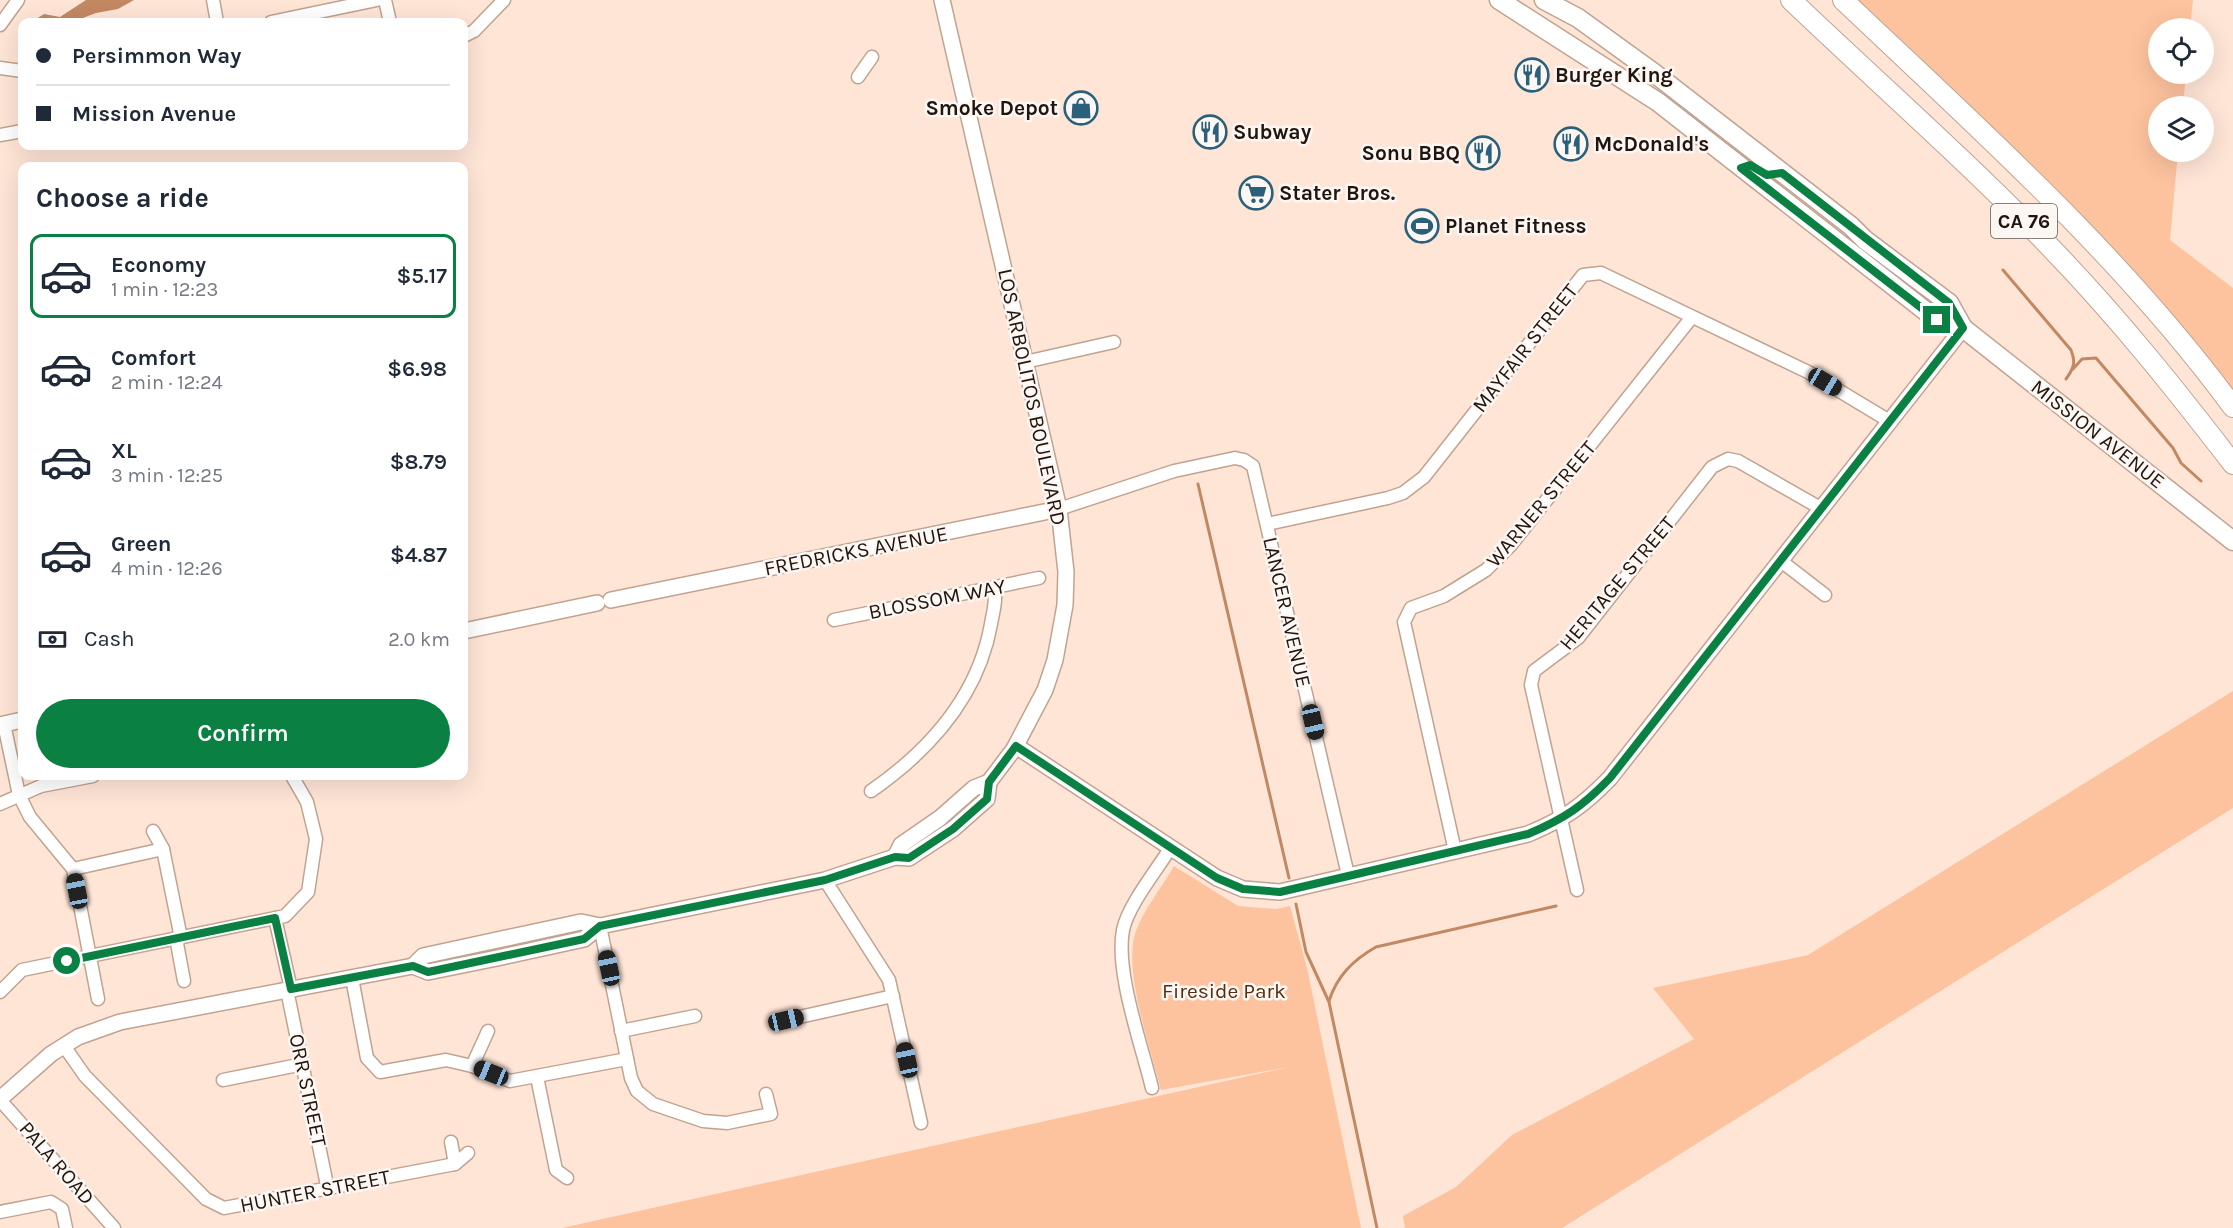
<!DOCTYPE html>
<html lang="en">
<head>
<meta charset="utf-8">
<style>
  body { margin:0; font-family:Karla,sans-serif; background:#f6f6f7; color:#1f2937; height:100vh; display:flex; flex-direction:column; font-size:22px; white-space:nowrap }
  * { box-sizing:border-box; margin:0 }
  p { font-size:20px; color:#747a83 }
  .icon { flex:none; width:33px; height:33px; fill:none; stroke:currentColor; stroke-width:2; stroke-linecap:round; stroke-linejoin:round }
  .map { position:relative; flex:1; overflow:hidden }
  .panel { position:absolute; left:18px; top:162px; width:450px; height:618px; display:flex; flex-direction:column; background:#fff; border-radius:12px; box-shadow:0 6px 24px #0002 }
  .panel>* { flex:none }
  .banner { position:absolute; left:18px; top:18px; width:450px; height:132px; border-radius:12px; box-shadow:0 6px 24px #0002; display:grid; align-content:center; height:132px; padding:0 18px; background:#fff }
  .buttons { position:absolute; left:2148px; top:18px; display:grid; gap:12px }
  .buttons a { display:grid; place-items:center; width:66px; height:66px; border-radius:50%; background:#fff; box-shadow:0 6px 24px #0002; font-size:30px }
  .end { position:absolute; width:27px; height:27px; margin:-14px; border:8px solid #0b8043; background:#fff; box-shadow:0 0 0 3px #fff }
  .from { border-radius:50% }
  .car { position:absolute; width:18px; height:36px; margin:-18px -9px; border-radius:8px; box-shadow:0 0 4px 2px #0007; background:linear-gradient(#222 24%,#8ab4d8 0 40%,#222 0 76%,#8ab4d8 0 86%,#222 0) }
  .banner b { display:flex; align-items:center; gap:21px; height:57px; font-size:22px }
  .banner b+b { border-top:2px solid #e0e1e3 }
  .banner i { width:15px; height:15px; background:#1f2937 }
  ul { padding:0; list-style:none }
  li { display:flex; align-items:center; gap:18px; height:84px; margin:0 12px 9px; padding:0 6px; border:3px solid transparent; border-radius:12px }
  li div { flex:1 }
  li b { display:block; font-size:22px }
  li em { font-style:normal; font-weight:600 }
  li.current { border-color:#0b8043 }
  li>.icon { width:54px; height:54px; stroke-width:1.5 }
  h2 { padding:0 18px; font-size:27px; line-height:72px }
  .pay { display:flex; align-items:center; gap:15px; height:66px; padding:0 18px; font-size:22px }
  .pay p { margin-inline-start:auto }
  .action { display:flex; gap:12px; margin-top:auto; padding:12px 18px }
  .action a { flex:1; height:69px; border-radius:36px; background:#0b8043; color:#fff; font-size:24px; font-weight:600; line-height:69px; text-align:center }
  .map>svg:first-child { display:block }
  .green { fill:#fdc39e }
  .water { fill:#c28862 }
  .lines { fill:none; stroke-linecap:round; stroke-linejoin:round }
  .stream { stroke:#c28862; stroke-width:3 }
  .minor-casing { stroke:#c0a391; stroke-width:15 }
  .tertiary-casing { stroke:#c0a391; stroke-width:18 }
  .primary-casing { stroke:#c0a391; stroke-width:21 }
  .trunk-casing { stroke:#c0a391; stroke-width:22 }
  .minor { stroke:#fff; stroke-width:12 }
  .tertiary { stroke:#fff; stroke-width:15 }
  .primary { stroke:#fff; stroke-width:18 }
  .trunk { stroke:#fff; stroke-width:20 }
  .route { stroke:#0b8043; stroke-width:8 }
  .labels { text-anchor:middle; stroke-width:5; stroke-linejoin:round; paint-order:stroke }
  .shield { fill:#fdf7f3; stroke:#635a53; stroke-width:1.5 }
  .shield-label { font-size:20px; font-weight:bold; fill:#21160f }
  .poi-label { font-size:21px; font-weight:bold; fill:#21160f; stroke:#fdf7f3; text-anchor:start }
  .street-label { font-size:21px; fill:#21160f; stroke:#fdf7f3 }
  .park-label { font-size:21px; fill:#552e11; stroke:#fdf7f3 }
</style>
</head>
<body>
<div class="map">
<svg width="2233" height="1228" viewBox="0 0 2233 1228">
  <rect width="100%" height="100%" fill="#ffe5d6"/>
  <g class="green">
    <path d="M1858,0H2193L2190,28H2158V74H2186L2183,106H2158V152H2178L2170,240L2233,288V396L2075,210Z"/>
    <path d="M2233,691V808L1562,1228H1405L1403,1216L1456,1187L1512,1135L1694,1039L1653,988L1808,955Z"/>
    <path d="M1174,866L1238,906L1276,909L1290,906L1307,968L1361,1228H562L1289,1067L1161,1090C1151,1050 1122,968 1136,931C1144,909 1162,887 1174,866Z"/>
  </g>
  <path class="water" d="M86,0H134L118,9L96,13L72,22H24L33,21L44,14L60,17Z"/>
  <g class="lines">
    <g class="stream">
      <path d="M2003,270L2071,350C2076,362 2074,368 2066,379"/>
      <path d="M2073,369L2082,359L2096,358L2173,448L2181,463L2201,481"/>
      <path d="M1198,484L1289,878"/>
      <path d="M1296,904L1306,952L1329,1002L1377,1228"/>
      <path d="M1329,1001C1337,976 1353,960 1376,947L1556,906"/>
    </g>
    <g class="minor-casing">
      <g id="minor">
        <path d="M213,0L217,22"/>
        <path d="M385,0L390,22"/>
        <path d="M271,22L377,0"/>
        <path d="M0,25L18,0"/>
        <path d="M464,36L474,31L504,0"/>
        <path d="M0,68L22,71"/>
        <path d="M858,77L872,57"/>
        <path d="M0,135L22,131"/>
        <path d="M1025,362L1114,342"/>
        <path d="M1059,509L1174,471L1235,458L1244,460L1253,466L1348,875"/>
        <path d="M1267,524L1388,498L1403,493L1424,477L1583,275L1601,273L1808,372L1891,422"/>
        <path d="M1781,561L1825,595"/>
        <path d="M834,620L1039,578"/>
        <path d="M4,724L19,795L30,817L73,869L98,999"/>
        <path d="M871,791C930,750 978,697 991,624C993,612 997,600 994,588"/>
        <path d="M0,804L41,786L93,776"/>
        <path d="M153,831L163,849L181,938"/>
        <path d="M1455,851L1404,622L1411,608L1444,596L1486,570L1510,546L1692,317"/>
        <path d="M73,869L163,849"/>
        <path d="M825,880L889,980L921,1123"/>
        <path d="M1577,890L1531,685L1534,671L1578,638L1712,467L1728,459L1738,461L1822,509"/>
        <path d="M275,918L291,989"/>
        <path d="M600,926L631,1078L637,1091L653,1104L703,1121L727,1123L771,1114L766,1094"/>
        <path d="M176,938L184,981"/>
        <path d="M352,978L367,1058L380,1072L446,1060L472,1066L510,1081L627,1059"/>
        <path d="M287,990L328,1190"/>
        <path d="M0,992L22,970L285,916L308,892L316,839L307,802L292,776"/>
        <path d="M786,1020L893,996"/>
        <path d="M621,1031L695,1016"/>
        <path d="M64,1046L85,1076L206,1199L224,1208L455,1164L468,1153"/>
        <path d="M472,1066L488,1031"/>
        <path d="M537,1077L556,1170L567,1178"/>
        <path d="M223,1080L303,1064"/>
        <path d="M1152,1088C1142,1046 1115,972 1123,930C1128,905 1157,870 1171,847"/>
        <path d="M0,1100L114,1228"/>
        <path d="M451,1142L455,1164"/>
        <path d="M0,1212L51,1202L62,1209L66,1228"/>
      </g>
    </g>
    <g class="tertiary-casing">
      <g id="tertiary">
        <path d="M611,600L1059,509"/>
        <path d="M464,631L597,603"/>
        <path d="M0,725L22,720"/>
        <path d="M1016,746L1217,878L1243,889L1280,892L1528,834C1564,819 1583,806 1610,778L1963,328"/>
        <path d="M895,857L901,845L940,818L974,788L989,782L1014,749L1045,690L1055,660L1065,605L1066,572L1059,509L942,0"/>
        <path d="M413,966L423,956L581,922L600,926L825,880L895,857L909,858L953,829L987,799L989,782"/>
        <path d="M0,1099L51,1054L78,1037L120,1022L413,966L428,972L497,958L584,939L600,926"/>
      </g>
    </g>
    <g class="primary-casing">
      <g id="primary">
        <path d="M1499,0L1658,102L1937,320L1963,328L2233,541"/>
        <path d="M1544,0L1578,18L1654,73L1851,226L1865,240L1949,303L1963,328"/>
      </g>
    </g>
    <g class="trunk-casing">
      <g id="trunk">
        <path d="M1791,0C1878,83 1968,162 2051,248C2117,316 2176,390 2233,464"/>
        <path d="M1843,0C1979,129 2121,255 2233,407"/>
      </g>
    </g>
    <use href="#minor" class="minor"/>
    <use href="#tertiary" class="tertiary"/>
    <use href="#primary" class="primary"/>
    <use href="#trunk" class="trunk"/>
  </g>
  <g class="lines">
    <path class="route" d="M67,961L275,918L291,989L413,966L428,972L584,939L600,926L825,880L895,857L909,858L953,829L987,799L989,782L1016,746L1217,878L1243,889L1280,892L1528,834C1564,819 1583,806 1610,778L1963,328L1949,303L1782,173L1767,175L1750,165L1741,168L1937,320"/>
  </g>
  <defs>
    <g id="restaurant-ring" transform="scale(1.725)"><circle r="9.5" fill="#fdf7f3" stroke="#2a607b" stroke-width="1.5"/><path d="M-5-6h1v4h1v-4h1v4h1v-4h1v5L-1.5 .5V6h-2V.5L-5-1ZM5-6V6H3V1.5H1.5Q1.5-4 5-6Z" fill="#2a607b"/></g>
    <g id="shop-ring" transform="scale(1.725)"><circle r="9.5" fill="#fdf7f3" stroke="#2a607b" stroke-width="1.5"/><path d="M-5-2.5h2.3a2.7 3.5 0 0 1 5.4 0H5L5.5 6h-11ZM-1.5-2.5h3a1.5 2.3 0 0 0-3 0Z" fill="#2a607b"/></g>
    <g id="supermarket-ring" transform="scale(1.725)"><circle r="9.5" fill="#fdf7f3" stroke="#2a607b" stroke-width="1.5"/><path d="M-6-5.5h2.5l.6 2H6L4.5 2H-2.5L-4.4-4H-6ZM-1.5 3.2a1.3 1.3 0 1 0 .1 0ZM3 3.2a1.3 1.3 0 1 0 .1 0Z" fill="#2a607b"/></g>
    <g id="stadium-ring" transform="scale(1.725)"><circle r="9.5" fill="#fdf7f3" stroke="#2a607b" stroke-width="1.5"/><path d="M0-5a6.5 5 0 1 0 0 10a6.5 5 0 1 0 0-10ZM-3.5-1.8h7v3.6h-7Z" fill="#2a607b"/></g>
  </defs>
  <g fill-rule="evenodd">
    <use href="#restaurant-ring" x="1532" y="75"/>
    <use href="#shop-ring" x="1081" y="108"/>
    <use href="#restaurant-ring" x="1210" y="132"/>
    <use href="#restaurant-ring" x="1571" y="144"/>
    <use href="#restaurant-ring" x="1483" y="153"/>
    <use href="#supermarket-ring" x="1256" y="193"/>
    <use href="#stadium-ring" x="1422" y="226"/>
  </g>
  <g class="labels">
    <rect class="shield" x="1991" y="204" width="66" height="34" rx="4.5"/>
    <g class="shield-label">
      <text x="2024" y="228">CA 76</text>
    </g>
    <g class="poi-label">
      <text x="1555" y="82">Burger King</text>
      <text x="1058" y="115" text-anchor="end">Smoke Depot</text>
      <text x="1233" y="139">Subway</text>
      <text x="1594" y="151">McDonald's</text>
      <text x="1460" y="160" text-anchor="end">Sonu BBQ</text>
      <text x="1279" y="200">Stater Bros.</text>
      <text x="1445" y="233">Planet Fitness</text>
    </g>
    <g class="street-label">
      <text transform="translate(1525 348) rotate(-52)" y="7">MAYFAIR STREET</text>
      <text transform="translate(1032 397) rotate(78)" y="7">LOS ARBOLITOS BOULEVARD</text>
      <text transform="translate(2098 434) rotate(38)" y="7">MISSION AVENUE</text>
      <text transform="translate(1541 504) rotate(-50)" y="7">WARNER STREET</text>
      <text transform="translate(856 551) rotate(-11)" y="7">FREDRICKS AVENUE</text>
      <text transform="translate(1617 583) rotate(-50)" y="7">HERITAGE STREET</text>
      <text transform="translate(937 599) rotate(-11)" y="7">BLOSSOM WAY</text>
      <text transform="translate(1287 612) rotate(77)" y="7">LANCER AVENUE</text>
      <text transform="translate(308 1090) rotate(78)" y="7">ORR STREET</text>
      <text transform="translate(57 1163) rotate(49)" y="7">PALA ROAD</text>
      <text transform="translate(315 1191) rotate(-11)" y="7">HUNTER STREET</text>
    </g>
    <g class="park-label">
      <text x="1224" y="998">Fireside Park</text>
    </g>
  </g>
</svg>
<div class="buttons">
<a><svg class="icon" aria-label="locate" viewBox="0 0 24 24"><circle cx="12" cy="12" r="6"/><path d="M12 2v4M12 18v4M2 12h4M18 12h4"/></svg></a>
<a><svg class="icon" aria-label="layers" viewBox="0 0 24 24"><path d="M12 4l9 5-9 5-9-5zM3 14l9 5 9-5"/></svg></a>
</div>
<i class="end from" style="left:67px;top:961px"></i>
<i class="end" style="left:1937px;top:320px"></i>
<i class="car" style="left:1825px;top:382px;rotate:121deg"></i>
<i class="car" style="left:1313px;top:722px;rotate:167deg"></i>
<i class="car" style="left:77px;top:891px;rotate:349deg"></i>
<i class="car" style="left:609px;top:968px;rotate:348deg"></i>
<i class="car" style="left:786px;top:1020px;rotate:77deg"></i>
<i class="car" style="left:907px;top:1060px;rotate:348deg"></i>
<i class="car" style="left:491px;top:1073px;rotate:292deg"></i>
<div class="banner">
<b><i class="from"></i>Persimmon Way</b>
<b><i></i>Mission Avenue</b>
</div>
<section class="panel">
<h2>Choose a ride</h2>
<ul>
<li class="current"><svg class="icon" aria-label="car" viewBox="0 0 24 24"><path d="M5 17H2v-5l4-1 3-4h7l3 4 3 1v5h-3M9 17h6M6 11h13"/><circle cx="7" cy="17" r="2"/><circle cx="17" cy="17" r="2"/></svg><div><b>Economy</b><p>1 min · 12:23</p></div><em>$5.17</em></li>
<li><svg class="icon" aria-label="car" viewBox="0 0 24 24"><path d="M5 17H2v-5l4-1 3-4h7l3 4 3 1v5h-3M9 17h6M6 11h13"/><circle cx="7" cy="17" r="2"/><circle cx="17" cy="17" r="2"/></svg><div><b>Comfort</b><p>2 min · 12:24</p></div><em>$6.98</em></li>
<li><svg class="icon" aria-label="car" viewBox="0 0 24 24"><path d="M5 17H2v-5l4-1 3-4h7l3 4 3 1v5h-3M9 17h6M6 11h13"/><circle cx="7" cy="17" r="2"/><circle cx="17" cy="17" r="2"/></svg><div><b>XL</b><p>3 min · 12:25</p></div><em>$8.79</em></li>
<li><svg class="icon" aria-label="car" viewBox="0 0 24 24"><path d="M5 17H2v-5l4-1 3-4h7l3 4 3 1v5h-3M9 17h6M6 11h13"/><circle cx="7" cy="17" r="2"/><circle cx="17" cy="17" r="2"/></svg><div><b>Green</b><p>4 min · 12:26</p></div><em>$4.87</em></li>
</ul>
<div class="pay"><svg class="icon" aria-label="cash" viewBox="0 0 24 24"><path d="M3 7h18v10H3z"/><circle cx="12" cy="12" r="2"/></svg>Cash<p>2.0 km</p></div>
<div class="action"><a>Confirm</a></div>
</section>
</div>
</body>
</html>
